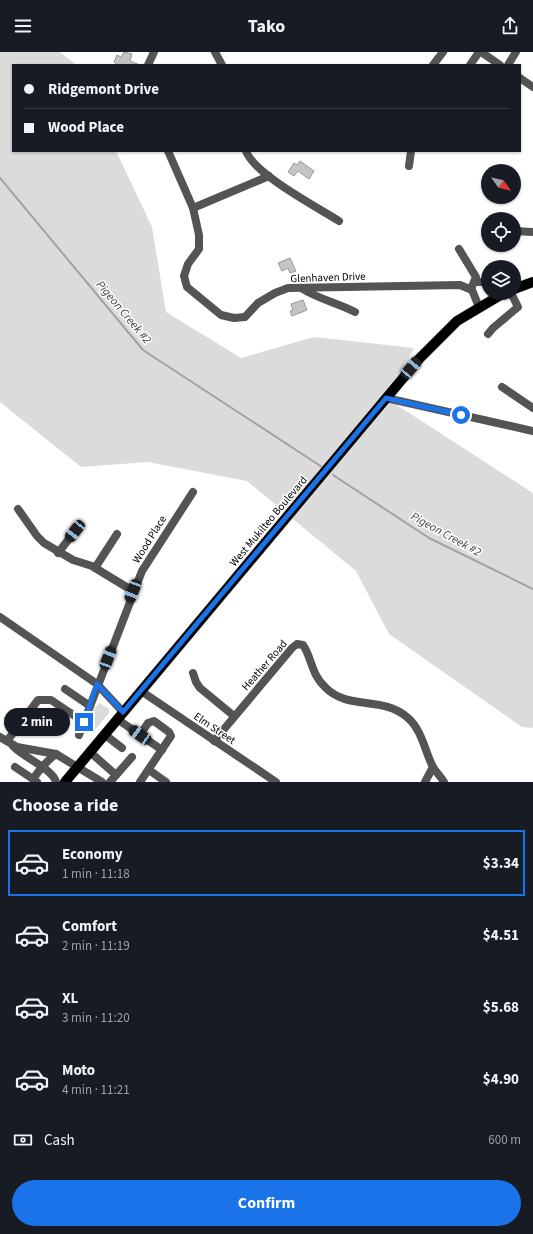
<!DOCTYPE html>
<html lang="en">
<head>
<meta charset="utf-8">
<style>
  body { margin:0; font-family:"Source Sans 3",sans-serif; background:#20242c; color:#f1f3f6; height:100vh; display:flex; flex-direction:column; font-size:15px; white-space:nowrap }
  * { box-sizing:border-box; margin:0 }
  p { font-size:13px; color:#9ea1a6 }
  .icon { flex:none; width:22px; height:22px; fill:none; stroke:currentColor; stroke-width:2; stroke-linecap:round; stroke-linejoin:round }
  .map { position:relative; height:730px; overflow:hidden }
  .details { display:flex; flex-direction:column; background:#171b24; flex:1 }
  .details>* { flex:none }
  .banner { position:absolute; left:12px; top:12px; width:509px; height:88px; border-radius:0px; box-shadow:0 1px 3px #0004; display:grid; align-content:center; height:88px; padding:0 12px; background:#171b24 }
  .needle { width:26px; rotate:124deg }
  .fabs { position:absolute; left:481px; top:112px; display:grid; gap:8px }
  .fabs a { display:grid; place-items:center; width:40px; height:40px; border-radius:50%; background:#171b24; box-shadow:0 1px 3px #0004; font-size:20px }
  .end { position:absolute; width:18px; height:18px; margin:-9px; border:5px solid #1a73e8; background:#fff; box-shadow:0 0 0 2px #fff }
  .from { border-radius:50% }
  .bubble { position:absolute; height:28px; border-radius:14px; background:#171b24; box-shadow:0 1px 3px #0004; font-size:13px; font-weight:700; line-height:28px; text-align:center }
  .car { position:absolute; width:12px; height:24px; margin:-12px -6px; border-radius:5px; box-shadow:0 0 3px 1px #0007; background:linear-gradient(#222 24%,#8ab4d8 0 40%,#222 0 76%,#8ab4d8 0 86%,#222 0) }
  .banner b { display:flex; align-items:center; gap:14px; height:38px; font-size:15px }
  .banner b+b { border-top:1px solid #363941 }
  .banner i { width:10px; height:10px; background:#f1f3f6 }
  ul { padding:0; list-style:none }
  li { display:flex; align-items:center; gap:12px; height:66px; margin:0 8px 6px; padding:0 4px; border:2px solid transparent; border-radius:0px }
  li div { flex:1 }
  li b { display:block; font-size:15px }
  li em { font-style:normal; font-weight:700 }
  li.on { border-color:#1a73e8 }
  li>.icon { width:36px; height:36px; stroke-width:1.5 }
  h2 { padding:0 12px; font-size:18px; line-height:48px }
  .pay { display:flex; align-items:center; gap:10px; height:44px; padding:0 12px; font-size:15px }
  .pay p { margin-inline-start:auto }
  .cta { display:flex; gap:8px; margin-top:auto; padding:8px 12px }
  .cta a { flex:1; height:46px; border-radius:24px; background:#1a73e8; color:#fff; font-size:16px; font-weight:700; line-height:46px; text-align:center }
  header { display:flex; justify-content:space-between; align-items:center; height:52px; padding:0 12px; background:#171b24; font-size:18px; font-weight:700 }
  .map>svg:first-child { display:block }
  .green { fill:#dbdbdb }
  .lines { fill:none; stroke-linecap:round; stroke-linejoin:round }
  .stream { stroke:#a2a2a2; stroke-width:2 }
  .building { fill:#c4c4c4; stroke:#989898 }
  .major-casing { stroke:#dbdbdb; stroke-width:11 }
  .minor { stroke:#545454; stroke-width:8 }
  .major { stroke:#000; stroke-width:10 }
  .route { stroke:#1a73e8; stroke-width:5 }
  .labels { text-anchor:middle; stroke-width:3; stroke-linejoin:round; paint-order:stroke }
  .street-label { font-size:11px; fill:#000; stroke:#fff }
  .water-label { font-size:12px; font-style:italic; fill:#434343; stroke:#fff }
</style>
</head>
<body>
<header><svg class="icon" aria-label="menu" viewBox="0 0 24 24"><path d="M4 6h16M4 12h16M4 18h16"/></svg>Tako<svg class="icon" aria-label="share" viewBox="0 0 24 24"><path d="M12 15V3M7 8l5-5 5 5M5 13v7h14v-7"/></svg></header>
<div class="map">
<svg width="533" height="730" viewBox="0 0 533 730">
  <rect width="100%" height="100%" fill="#fff"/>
  <g class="green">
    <path d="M0,0H60L74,11L75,13H13V99H116L152,175L166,260L241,306L314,285L414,296L386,346L533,441V676L522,675L389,582L356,519L247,429L148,410L81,415L0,350Z"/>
    <path d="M99,651L109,657V661L93,680L87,679C85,670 93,657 99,651Z"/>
  </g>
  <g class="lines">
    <g class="stream">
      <path d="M0,126L143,298L322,415"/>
      <path d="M333,423L429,486L533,537"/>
    </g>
  </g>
  <g class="building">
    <path d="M124,0L132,2L130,9L140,13H118L114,10L117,3L121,5Z"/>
    <path d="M300,109L314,119L309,127L298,119L294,124L288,120L294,111L297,113Z"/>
    <path d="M290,206L296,219L290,221L288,216L282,219L278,211Z"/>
    <path d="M303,248L307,258L292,264L290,259L293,258L291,252Z"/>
  </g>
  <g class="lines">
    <g class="major-casing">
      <g id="major">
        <path d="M514,237L533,230"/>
        <path d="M65,730L419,307L457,269L504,241"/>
      </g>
    </g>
    <g class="minor">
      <path d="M215,0L222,13"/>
      <path d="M481,0L500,13"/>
      <path d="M148,13L154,0"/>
      <path d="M433,13L443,0"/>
      <path d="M470,13L479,0"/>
      <path d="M508,13L516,0"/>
      <path d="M520,26L533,35"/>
      <path d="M168,99L193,156L199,183V197L188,212L184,224L187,235L221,263L234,266L245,265L258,251L275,241L288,236L460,233L472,238L479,255"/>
      <path d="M246,99C254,122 317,155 339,169"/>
      <path d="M409,114L411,99"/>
      <path d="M193,156L269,124"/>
      <path d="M514,179L533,180"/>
      <path d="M459,197L476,225L471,237"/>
      <path d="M475,230H488"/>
      <path d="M301,236C318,247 338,251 355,260"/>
      <path d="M488,282L493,276L518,255L511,241"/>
      <path d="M502,335L533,356"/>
      <path d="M386,346L533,379"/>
      <path d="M18,457L37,484L44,491L73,508L92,514L133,539"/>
      <path d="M58,501L75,479"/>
      <path d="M95,516L117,482"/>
      <path d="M0,565L97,632L123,660"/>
      <path d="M193,621L196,630L200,636L234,664"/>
      <path d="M65,637L90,654"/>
      <path d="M141,639L276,730"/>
      <path d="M117,667L162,698"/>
      <path d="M104,682L122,696"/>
      <path d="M79,683L142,519L193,440"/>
      <path d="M0,685L17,695L56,702L102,730"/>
      <path d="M7,689L38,648H51L84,670"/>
      <path d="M214,689L292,596L297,592L303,593C312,606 311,622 325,635C348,659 382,643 408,666C422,678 425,700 433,715C436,720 441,725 444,730"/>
      <path d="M13,694C24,706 53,717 56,730"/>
      <path d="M90,700L116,723"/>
      <path d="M15,715L33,727"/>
      <path d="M149,718L166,730"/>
      <path d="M37,730L33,727C40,717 46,709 56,702"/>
      <path d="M110,730L132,705"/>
      <path d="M140,730L171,684L169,680L154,669L148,671L140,683"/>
      <path d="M425,730L433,715"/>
    </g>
    <use href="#major" class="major"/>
  </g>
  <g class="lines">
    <path class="route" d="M84,670L97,632L123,660L386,346L461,363"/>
  </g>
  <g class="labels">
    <g class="street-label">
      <text transform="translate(328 225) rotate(-2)" y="4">Glenhaven Drive</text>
      <text transform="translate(268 469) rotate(-50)" y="4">West Mukilteo Boulevard</text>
      <text transform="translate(149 487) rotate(-58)" y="4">Wood Place</text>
      <text transform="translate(264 613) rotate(-49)" y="4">Heather Road</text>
      <text transform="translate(215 676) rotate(34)" y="4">Elm Street</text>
    </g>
    <g class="water-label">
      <text transform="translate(124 260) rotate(50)" y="4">Pigeon Creek #2</text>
      <text transform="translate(446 482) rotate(29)" y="4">Pigeon Creek #2</text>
    </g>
  </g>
</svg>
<div class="fabs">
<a><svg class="needle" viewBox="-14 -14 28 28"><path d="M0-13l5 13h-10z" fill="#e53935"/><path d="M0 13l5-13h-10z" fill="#9ea1a6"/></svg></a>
<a><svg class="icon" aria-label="locate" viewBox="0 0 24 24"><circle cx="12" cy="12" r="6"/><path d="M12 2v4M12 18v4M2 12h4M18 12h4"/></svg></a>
<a><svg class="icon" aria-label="layers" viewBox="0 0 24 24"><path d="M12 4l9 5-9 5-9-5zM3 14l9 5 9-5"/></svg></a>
</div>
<i class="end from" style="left:461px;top:363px"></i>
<i class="end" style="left:84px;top:670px"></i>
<div class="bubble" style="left:4px;top:656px;width:66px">2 min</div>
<i class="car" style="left:411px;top:316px;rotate:40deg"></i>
<i class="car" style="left:75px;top:479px;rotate:218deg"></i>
<i class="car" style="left:133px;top:539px;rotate:201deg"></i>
<i class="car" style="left:108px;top:606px;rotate:21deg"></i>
<i class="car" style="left:140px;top:683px;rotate:305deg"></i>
<div class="banner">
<b><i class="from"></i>Ridgemont Drive</b>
<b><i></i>Wood Place</b>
</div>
</div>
<section class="details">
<h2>Choose a ride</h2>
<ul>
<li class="on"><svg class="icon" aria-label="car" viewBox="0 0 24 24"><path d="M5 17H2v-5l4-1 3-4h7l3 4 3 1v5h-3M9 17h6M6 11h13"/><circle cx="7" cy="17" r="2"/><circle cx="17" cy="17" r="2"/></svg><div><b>Economy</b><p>1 min · 11:18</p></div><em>$3.34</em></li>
<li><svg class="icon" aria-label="car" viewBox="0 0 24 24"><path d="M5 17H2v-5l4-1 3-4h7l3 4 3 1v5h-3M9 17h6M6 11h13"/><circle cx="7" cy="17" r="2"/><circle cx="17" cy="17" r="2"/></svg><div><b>Comfort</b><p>2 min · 11:19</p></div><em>$4.51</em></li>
<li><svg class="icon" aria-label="car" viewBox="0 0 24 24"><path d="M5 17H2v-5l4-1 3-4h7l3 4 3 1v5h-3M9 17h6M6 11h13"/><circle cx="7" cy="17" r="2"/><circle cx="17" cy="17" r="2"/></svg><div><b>XL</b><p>3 min · 11:20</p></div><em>$5.68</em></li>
<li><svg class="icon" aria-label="car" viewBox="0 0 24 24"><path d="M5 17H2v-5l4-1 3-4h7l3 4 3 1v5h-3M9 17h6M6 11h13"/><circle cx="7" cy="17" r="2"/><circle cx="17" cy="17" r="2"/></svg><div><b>Moto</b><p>4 min · 11:21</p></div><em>$4.90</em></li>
</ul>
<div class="pay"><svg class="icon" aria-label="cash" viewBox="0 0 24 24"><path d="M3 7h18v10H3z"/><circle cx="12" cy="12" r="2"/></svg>Cash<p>600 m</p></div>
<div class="cta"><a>Confirm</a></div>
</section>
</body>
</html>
